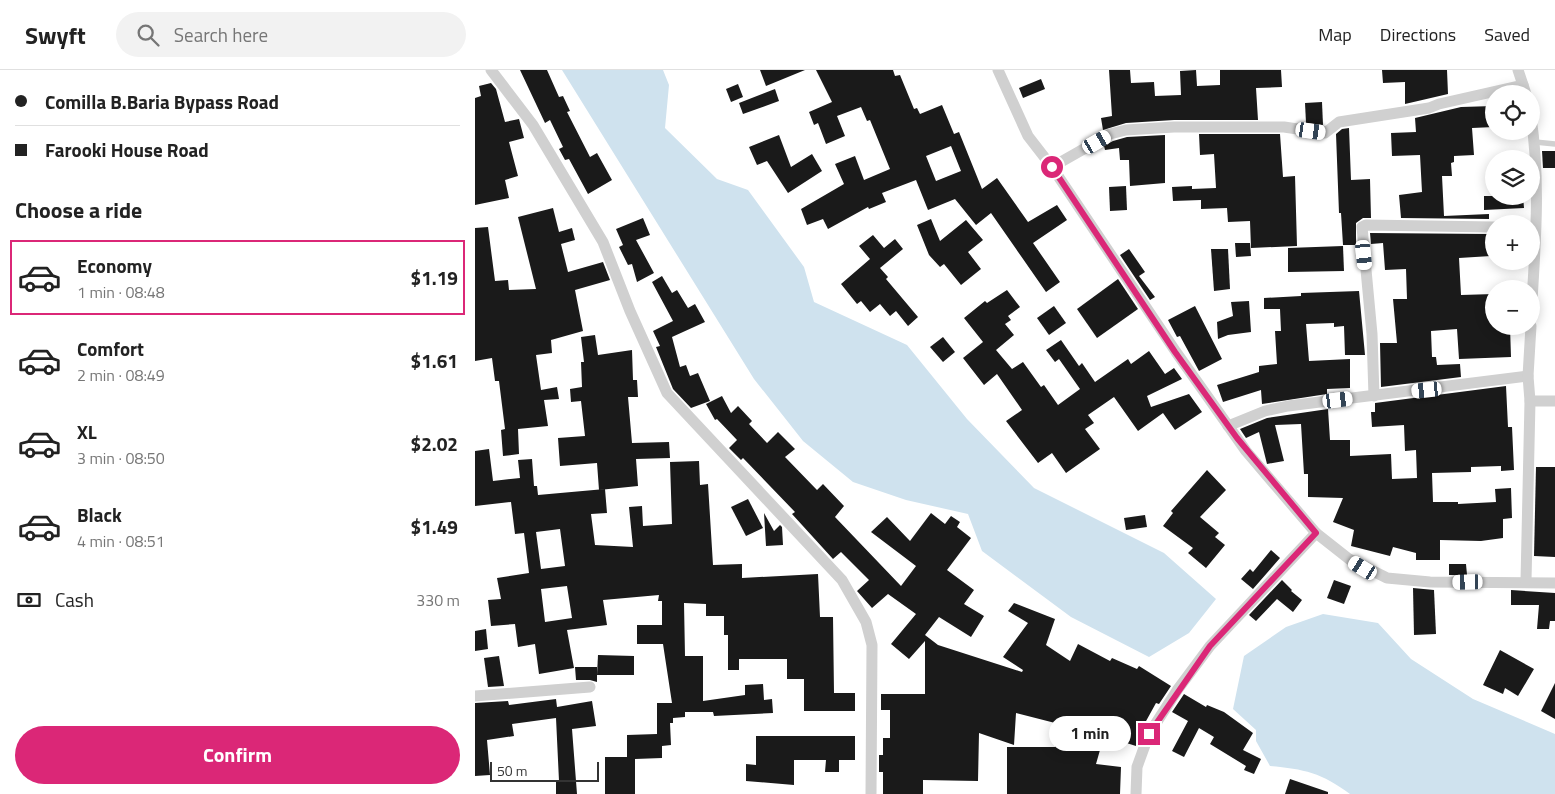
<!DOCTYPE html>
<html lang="en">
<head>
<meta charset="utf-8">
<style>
  body { margin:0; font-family:"Titillium Web",sans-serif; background:#f2f2f2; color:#222; height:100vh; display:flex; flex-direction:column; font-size:19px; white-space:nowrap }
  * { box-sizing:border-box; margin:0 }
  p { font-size:16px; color:#767676 }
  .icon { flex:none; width:28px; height:28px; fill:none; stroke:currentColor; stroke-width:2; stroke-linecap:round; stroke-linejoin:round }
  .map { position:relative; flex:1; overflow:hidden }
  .panel { display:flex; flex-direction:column; background:#fff; width:475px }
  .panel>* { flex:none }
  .guide { display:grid; align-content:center; height:110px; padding:0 15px; background:#fff }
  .buttons { position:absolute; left:1010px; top:15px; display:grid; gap:10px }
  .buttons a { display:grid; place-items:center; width:55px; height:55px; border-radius:50%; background:#fff; box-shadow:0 2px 12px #0003; font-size:25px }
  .scale { position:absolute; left:15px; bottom:12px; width:109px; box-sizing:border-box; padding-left:5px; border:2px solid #333; border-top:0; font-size:14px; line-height:18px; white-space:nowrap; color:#333; -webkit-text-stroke:4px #fff; paint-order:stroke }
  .end { position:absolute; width:22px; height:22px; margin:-11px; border:6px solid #db2777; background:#fff; box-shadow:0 0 0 2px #fff }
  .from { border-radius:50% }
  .bubble { position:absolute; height:35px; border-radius:18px; background:#fff; box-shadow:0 2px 12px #0003; font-size:16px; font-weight:700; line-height:35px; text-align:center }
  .car { position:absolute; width:15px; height:30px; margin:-15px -8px; border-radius:6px; box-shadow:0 0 4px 1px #0007; background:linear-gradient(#fff 24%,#345 0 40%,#fff 0 76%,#345 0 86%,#fff 0) }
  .guide b { display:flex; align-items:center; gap:18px; height:48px; font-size:19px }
  .guide b+b { border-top:1px solid #e0e0e0 }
  .guide i { width:12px; height:12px; background:#222 }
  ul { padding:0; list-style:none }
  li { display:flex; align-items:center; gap:15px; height:75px; margin:0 10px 8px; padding:0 5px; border:2px solid transparent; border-radius:0px }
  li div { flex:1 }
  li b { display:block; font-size:19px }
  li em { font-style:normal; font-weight:700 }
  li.current { border-color:#db2777 }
  li>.icon { width:45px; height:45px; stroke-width:1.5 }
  h2 { padding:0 15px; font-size:22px; line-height:60px }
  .pay { display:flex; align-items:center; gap:12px; height:55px; padding:0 15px; font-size:19px }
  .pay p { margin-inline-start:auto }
  .button { display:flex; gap:10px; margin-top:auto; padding:10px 15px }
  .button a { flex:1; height:58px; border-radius:30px; background:#db2777; color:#fff; font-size:20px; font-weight:700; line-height:58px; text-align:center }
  header { display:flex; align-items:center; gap:30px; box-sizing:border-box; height:70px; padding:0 25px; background:#fff; border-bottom:1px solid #e0e0e0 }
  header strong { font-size:24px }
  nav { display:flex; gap:28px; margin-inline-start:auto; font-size:18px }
  .search { width:350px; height:45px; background:#f2f2f2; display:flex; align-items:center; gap:12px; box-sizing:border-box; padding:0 18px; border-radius:28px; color:#767676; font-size:19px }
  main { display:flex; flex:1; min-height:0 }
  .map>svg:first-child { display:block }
  .water { fill:#cfe2ee }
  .building { fill:#1a1a1a; fill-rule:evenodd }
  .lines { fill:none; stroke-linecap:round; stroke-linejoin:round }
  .lane { stroke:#d0d0d0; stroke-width:5.5 }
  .street { stroke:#d0d0d0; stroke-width:11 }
  .route { stroke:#db2777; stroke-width:6 }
</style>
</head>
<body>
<header>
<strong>Swyft</strong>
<div class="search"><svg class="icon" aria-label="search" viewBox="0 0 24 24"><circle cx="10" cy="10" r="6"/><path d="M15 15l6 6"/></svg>Search here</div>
<nav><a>Map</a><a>Directions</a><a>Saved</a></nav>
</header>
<main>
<section class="panel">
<div class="guide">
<b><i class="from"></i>Comilla B.Baria Bypass Road</b>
<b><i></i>Farooki House Road</b>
</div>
<h2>Choose a ride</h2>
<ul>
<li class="current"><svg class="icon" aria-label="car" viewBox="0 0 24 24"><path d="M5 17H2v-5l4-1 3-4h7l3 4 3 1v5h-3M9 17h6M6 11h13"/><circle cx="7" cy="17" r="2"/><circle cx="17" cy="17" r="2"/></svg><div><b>Economy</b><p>1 min · 08:48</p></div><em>$1.19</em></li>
<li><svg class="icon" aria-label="car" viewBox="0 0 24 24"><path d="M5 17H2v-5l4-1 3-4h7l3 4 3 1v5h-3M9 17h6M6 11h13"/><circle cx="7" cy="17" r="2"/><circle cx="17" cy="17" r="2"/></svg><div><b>Comfort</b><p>2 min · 08:49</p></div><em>$1.61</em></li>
<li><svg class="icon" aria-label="car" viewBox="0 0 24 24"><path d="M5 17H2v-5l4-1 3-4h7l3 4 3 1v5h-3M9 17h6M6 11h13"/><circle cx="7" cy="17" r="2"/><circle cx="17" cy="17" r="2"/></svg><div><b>XL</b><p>3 min · 08:50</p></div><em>$2.02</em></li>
<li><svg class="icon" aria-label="car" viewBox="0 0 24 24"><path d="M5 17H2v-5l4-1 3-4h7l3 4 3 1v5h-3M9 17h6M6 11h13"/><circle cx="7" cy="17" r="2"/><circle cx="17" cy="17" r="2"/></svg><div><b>Black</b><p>4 min · 08:51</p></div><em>$1.49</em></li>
</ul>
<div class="pay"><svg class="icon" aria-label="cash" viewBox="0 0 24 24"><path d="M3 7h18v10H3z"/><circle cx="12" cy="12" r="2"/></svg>Cash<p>330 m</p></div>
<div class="button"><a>Confirm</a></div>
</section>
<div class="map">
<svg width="1080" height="724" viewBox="0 0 1080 724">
  <rect width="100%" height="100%" fill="#fff"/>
  <g class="water">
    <path d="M87,0H188L194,15L190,58L242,109L273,120L329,197L339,232L432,275L492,349L559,418L689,483L741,529L714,563L674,587L596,547L507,481L493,444L431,430L378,412L328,371L279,309Z"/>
    <path d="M848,544L903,553L936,589L998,629L1080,664V724H875C847,703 829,699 795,696L781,671V660L758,639L769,586L811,557Z"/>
  </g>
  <g class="building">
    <path d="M45,0H72L84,27L88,26L95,41L92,42L115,87L122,83L137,110L113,124L94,89L90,90L84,79L88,77L75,50L70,53Z"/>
    <path d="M285,0H330L291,16Z"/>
    <path d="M341,0H418L420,6L425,5L439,39L442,38L445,44L467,35L479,64L484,62L507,119L522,108L553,152L582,135L592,150L558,173L585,212L571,222L516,143L501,155L480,129L453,140L441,110L407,123L411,132L394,139L393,137L353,159L348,149L332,155L326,139L369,114L360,94L380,86L389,110L415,99L395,50L392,51L386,37L362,46L370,66L351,74L343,53L339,55L334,42L357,32ZM476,76L486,101L461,111L451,86Z"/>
    <path d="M634,0H655L656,13L679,12L680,26L706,25L705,1L721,0L722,16L745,15V0H806L807,17L781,18L783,50H699L651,53L628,60L626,48L637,46Z"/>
    <path d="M907,0H972L973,24L930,34V12L908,13Z"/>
    <path d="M566,9L570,19L548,28L544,18Z"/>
    <path d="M16,13L21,19L30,52L44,49L49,68L34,72L43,106L30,110L34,128L0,135V28L6,26L4,16Z"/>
    <path d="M263,14L268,27L256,32L251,19Z"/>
    <path d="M300,19L304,31L268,44L264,33Z"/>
    <path d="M847,32L848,55L831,53L830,33Z"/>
    <path d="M1019,36V57L997,58L999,85L979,86V92L976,93L977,106H967L969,146L1014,144V149L926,148L924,125L947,122L945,85L917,86L916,63L941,62L940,48L986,37Z"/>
    <path d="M874,58L876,110L895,109L896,148H888L881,153V175H868L866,143H864L861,64L867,59Z"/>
    <path d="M724,64H805L808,107L820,106L822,176L776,178L775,151L753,152L752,138L726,139V130L698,131L697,117L717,116V119L741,118L739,84L725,85Z"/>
    <path d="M304,65L316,97L337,84L347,101L313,123L292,91L282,95L274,77Z"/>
    <path d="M690,65V113L655,116L654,90H645L644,78L630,80L629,76L638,71L652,67Z"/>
    <path d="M1067,81H1080V98H1068Z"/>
    <path d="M651,116L652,140L635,141L634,117Z"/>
    <path d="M1009,126H1048L1049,138L1009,140Z"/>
    <path d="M78,138L84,162L97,158L100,170L86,174L93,202L128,192L135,210L100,220L108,261L76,270L77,283L61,285L66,320L82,317L84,329L69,330L73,356L43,359L44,384L28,386L26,360L30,359L24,311H20L17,288L0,291V158L13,157L20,211L33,210L34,220L61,219L43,147Z"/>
    <path d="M168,148L175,165L161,170L179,203L162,212L157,194L153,195L144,177L148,175L141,159Z"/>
    <path d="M456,149L465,171L491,150L508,170L493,182L506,199L486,215L469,194L465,197L454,185L442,155Z"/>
    <path d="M895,163L1015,164L1016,186L984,188L986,225L1019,224V256H1035L1036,287L984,289L982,259L956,261L957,287H961L962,295L985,294L986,307L906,317L905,273H922L918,229H932L931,199L910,200L908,173L896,174Z"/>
    <path d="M398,165L409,178L420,169L428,179L405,198L413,207L411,209L443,247L433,256L421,241L415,246L405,234L395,242L386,231L382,234L366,214L395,189L384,176Z"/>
    <path d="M760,173H775L776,186L761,187Z"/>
    <path d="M868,176L869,201L813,202V178Z"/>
    <path d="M654,179L670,202L664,206L680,227L675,230L645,185Z"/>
    <path d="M736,179H753L755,219L739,221Z"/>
    <path d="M187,206L197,223L202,220L213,238L220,234L230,252L197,267L205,297L211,295L215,306L223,303L235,331L216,338L198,319L181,277L185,276L178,261L198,251L177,212Z"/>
    <path d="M643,209L663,239L622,268L602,239Z"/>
    <path d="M532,220L545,237L533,246L536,250L530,254L539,265L521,280L537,299L548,292L566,317L569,315L583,335L605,319L584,289L580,292L571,280L586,270L604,296L607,293L620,312L653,289L656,294L674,281L690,304L699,298L707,309L672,326L676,337L714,324L727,342L700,360L688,343L663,361L639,327L613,345L619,353L610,359L625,379L591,403L577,383L563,393L531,351L547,340L522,304L509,315L488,288L508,272L489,248L510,231L512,233Z"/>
    <path d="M884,221L890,285H870L869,256L859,257V253L831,254L834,291L875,289V318L852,319V324L787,334L786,320L748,332L742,315L784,302V296L802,294L800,261H806L805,239H789V228L826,226V223Z"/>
    <path d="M774,231L776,262L753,265L743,269L742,252L758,246L756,232Z"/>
    <path d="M579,236L591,253L574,265L562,248Z"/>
    <path d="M720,236L747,289L724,301L705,266L702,267L693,250Z"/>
    <path d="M120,265L123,285L157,280L158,310H162L163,327H153L157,373L194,372L195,388L161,389L163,416L124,420L122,393L85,396L83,368L110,366L106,331L96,332L95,319L107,317L106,292H109L106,267Z"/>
    <path d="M468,267L480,282L468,292L455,277Z"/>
    <path d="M1031,316L1033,357H1037L1039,400L1026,401V396L996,397V402L957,403L958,432H983V434L1021,432L1020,419L1036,418L1037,448L1028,449V468L1006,471L965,470V490H941V483L918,477L915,486L876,476L879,460L858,452L868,428L833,427V404H829L826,354L800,355L809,391L792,394L784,362L771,368L765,359L792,348L853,339L855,370H875V386L916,384L917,409L942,408L941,380L930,381L929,355L897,357L896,342H900V333Z"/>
    <path d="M247,326L256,343L263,336L277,351L274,354L292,373L303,362L320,379L310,387L342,420L348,414L369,436L360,447L426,516L441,496L396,462L412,447L435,471L456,443L470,454L476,446L485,452L482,457L496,468L472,500L499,520L489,534L509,546L496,567L464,547L450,565L463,575L547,602L548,600L528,587L553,553L533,541L539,533L580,549L571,575L595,591L603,574L635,591L637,588L662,599L664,596L696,616L684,634L681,633L665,662L661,676L629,666L621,694L646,697L645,724H532V677H580L584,654L541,643L539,675L504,663L503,711L448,710V724H408V702H404V685H408V668H415V640H406V624H450V571L434,589L416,574L441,544L413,524L397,538L382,521L394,510L366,482L358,489L317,444L320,442L268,388L266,390L254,378L262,370L242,349L240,350L231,334Z"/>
    <path d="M14,379L18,411L45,408L43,390L57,389L59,416H62L63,425L130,419L132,443L116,444L120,475L158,477L154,437L167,436L168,456L197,454L195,392L224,391L225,415L233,414L238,495L267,494V508L343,504L345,547H358L359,623H380V641H329V609H312V589H264V600H253V565H249V546H231V534L209,533L210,586H228V631L270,625V615L288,614L289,630L297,629L298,643L239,646L238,642H210V647L198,648V653H195L196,675L187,676V688L160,689V724H130V687H152V665L182,664V633H197L188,574H162V555H187V531H183L184,525L128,530L132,555L92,560L99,598L64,604L60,574L43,577L40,554L16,556L13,530L26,529L22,508L54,503L49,463L40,464L36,432L0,436V381ZM85,459L90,496L66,499L61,462ZM92,516L97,548L70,552L66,519Z"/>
    <path d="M1061,397H1080V487L1059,486Z"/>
    <path d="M732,400L751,420L725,447L744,463L740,467L750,475L731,498L713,483L718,478L688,456L698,443L696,441Z"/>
    <path d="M273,429L288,458L271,466L256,437Z"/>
    <path d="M289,443L299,461L305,455L307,457L308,475L291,476Z"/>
    <path d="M670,445L672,457L651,460L649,448Z"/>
    <path d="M796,480L805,488L778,519L766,509L775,499L778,502Z"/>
    <path d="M974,494H991L992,505H974Z"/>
    <path d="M807,510L817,520L816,521L827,530L818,542L802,529L781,551L774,545Z"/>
    <path d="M859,510L876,516L869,534L852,528Z"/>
    <path d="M938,518L959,520L961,564L939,565Z"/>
    <path d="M1036,520L1080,523V551H1075L1074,559H1062L1064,535H1036Z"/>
    <path d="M11,559L13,579L0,581V561Z"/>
    <path d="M1025,580L1059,599L1043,626L1030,618L1028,624L1008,615Z"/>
    <path d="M123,585L159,586V605H122Z"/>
    <path d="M24,586L29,616L13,617L9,588Z"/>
    <path d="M100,597H122V612L115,610H101Z"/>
    <path d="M1080,613V649L1066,641Z"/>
    <path d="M709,624L731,637L732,635L749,642L778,663L768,680L786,689L779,704L769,700L771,696L735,674L739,667L724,658L709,687L697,681L713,651L697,642Z"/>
    <path d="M81,629L82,637L117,631L121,656L97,659L102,724H81V711H84L81,648L37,654L39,666L12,670L15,705L0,706V633L33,631L34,635Z"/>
    <path d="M281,666H380V690H364V702H350L351,690H319V715L271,711V694L281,695Z"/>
    <path d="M815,709L853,722V724H810Z"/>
  </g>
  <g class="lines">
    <path class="lane" d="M1060,72L1080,74"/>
    <g class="street">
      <path d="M16,0L58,55L128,172L155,241L192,323L367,510L391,552L397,575L396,724"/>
      <path d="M523,0L553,66L577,97L701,282L771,381L841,463L874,489L912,508L955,512L1080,513"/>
      <path d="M1043,0L1051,24"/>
      <path d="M1056,47C1066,115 1060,178 1056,247"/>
      <path d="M577,97L635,64L651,60L699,57H809L850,63L864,52L954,38L964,34L1048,15"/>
      <path d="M899,326L897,264L887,157L891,155L1019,157"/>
      <path d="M1055,331H1080"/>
      <path d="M753,356L790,341L813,336L1053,306"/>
      <path d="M1051,511L1055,331L1053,306L1056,256"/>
      <path d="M0,626L115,617"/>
      <path d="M661,724L662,697L674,664L703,619L735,576L841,463"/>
    </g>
  </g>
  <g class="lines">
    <path class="route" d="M577,97L700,282L762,368L841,463L735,576L674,664"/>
  </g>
</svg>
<div class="buttons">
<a><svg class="icon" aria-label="locate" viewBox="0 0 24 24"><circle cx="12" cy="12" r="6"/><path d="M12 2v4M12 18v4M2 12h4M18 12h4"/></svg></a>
<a><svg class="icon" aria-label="layers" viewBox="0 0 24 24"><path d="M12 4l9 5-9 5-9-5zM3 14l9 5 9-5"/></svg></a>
<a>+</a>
<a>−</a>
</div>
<div class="scale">50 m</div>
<i class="end from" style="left:577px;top:97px"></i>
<i class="end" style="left:674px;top:664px"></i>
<div class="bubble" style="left:574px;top:646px;width:82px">1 min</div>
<i class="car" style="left:836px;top:61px;rotate:98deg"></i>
<i class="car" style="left:622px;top:72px;rotate:60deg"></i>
<i class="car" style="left:889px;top:185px;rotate:174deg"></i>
<i class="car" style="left:952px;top:320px;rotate:264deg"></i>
<i class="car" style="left:863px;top:330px;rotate:83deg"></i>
<i class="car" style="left:888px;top:498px;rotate:301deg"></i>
<i class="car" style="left:993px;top:512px;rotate:269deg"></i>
</div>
</main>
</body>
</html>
